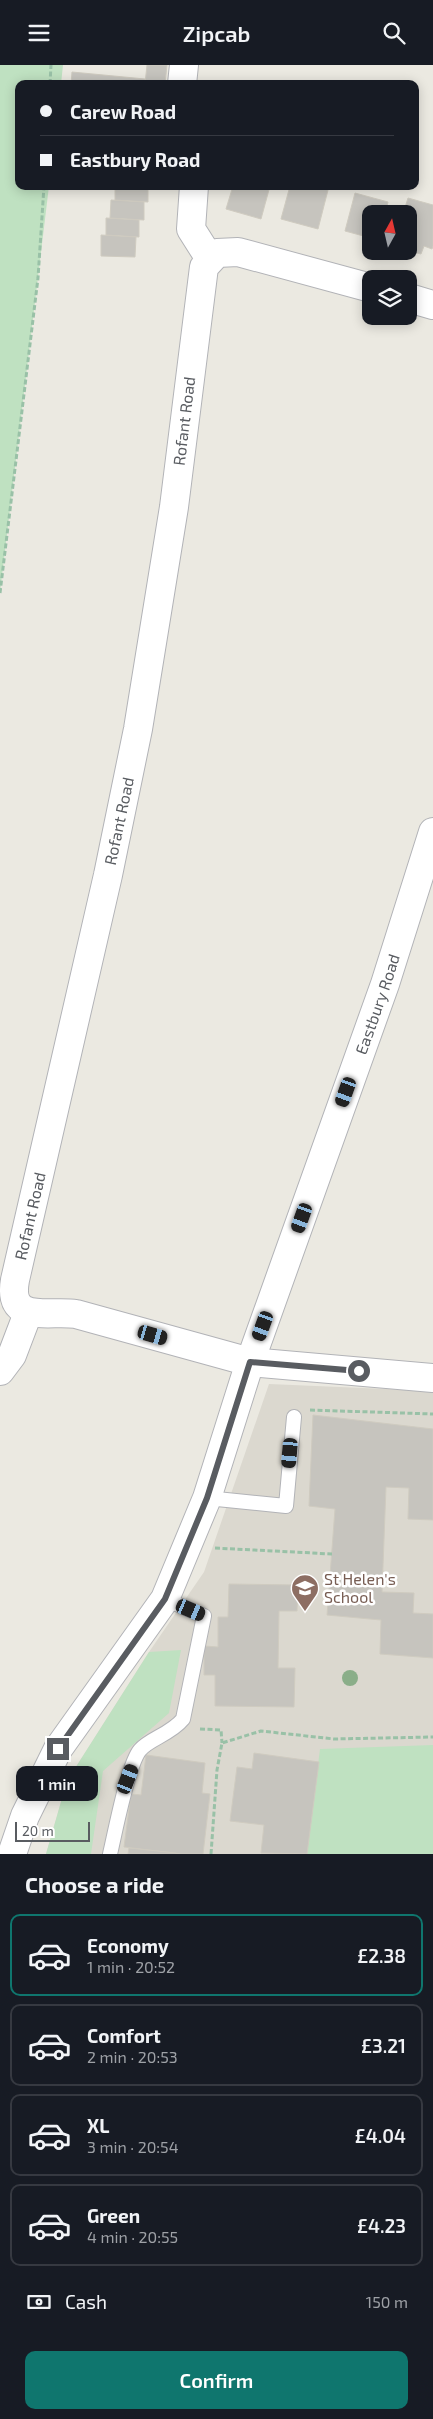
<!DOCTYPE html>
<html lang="en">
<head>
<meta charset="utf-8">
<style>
  body { margin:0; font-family:"Exo 2",sans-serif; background:#242831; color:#f1f3f6; height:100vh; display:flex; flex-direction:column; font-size:19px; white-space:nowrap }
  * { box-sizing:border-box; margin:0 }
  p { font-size:16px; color:#9ea1a6 }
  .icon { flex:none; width:28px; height:28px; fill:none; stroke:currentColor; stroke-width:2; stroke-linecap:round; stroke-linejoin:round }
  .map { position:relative; height:1789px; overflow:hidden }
  .panel { display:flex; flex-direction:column; background:#171b24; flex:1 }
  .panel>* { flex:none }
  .banner { position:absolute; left:15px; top:15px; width:404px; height:110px; border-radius:10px; box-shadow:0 2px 12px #0003; display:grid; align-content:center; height:110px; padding:0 25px; background:#171b24 }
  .needle { width:32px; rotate:8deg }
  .tools { position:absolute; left:362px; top:140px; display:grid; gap:10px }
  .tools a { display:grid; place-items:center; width:55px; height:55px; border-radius:10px; background:#171b24; box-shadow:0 2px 12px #0003; font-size:25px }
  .scale { position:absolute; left:15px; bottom:12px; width:75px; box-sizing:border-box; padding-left:5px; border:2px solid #595c61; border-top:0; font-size:14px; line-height:18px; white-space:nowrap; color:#595c61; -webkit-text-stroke:4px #fff; paint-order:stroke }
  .end { position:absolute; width:22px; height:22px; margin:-11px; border:6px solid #595c61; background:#fff; box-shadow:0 0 0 2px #fff }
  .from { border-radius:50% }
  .bubble { position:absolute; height:35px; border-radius:10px; background:#171b24; box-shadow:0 2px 12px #0003; font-size:16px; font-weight:600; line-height:35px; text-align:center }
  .car { position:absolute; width:15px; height:30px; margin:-15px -8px; border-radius:6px; box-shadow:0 0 4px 1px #0007; background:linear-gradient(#222 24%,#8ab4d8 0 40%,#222 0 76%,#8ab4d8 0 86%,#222 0) }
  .banner b { display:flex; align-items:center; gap:18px; height:48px; font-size:19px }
  .banner b+b { border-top:1px solid #363941 }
  .banner i { width:12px; height:12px; background:#f1f3f6 }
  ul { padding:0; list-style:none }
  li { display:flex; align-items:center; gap:15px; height:82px; margin:0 10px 8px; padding:0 15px; border:2px solid #363941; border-radius:10px }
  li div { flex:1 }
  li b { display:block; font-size:19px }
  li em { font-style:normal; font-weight:600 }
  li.on { border-color:#0f766e }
  li>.icon { width:45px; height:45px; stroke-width:1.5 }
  h2 { padding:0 25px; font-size:22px; line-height:60px }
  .pay { display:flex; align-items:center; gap:12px; height:55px; padding:0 25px; font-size:19px }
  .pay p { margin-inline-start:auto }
  .action { display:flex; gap:10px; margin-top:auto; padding:10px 25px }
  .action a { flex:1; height:58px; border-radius:10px; background:#0f766e; color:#fff; font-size:20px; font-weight:600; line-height:58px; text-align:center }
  header { display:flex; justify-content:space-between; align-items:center; height:65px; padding:0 25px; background:#171b24; font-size:22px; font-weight:600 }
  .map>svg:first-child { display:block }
  .education { fill:#dbd8cf }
  .green { fill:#bfe1c1 }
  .building { fill:#c6c4be; stroke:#cfcbc0 }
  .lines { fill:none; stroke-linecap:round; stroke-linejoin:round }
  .lane-casing { stroke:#b2b3b7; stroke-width:16 }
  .street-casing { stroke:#b2b3b7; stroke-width:30 }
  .path { stroke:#99c1a7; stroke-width:3; stroke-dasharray:5 2.5; stroke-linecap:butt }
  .lane { stroke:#fff; stroke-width:14 }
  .street { stroke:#fff; stroke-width:28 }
  .tree { fill:#8aae89 }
  .route { stroke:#595c61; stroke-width:6 }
  .labels { text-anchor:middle; stroke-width:5; stroke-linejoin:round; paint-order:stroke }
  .street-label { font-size:16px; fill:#595c61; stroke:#fff }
  .education-label { font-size:16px; fill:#785e54; stroke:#fff; text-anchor:start }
</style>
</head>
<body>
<header><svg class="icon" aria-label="menu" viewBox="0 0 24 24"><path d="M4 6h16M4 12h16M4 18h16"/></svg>Zipcab<svg class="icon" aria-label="search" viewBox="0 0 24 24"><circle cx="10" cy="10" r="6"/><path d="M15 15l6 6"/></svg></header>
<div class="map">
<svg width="433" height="1789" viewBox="0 0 433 1789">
  <rect width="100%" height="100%" fill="#ebe9e1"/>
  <path class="education" d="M269,1319L433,1326V1789H46L67,1716L149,1587L204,1507Z"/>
  <g class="green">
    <path d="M0,0H63L61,19H19V121H49L0,527Z"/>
    <path d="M181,1585L169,1648L103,1706L91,1789H46L67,1716L149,1587Z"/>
    <path d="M433,1680V1789H307L320,1684Z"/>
  </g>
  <g class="building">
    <path d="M147,0H167L165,19H145Z"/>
    <path d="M72,7L145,14V19H71Z"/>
    <path d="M115,121H148V137L115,135Z"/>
    <path d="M233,121H270L261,154L226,144Z"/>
    <path d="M290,121H315L328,125L318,164L281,154Z"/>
    <path d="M355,128L388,137L385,149H371V173L345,166Z"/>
    <path d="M408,133L433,140V181L432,184L424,181L421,189L409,186V149H403Z"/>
    <path d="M111,135L144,137V155L110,153Z"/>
    <path d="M106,153L139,155V172L106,170Z"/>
    <path d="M101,170L136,172L135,192L101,191Z"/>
    <path d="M313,1350L433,1364V1455L408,1454L409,1423L386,1422L382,1527L414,1528L413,1548L433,1549V1593L380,1589L381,1555L327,1550L335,1444L309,1441Z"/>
    <path d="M229,1519L298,1520L297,1546H279L278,1603H295L294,1642L215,1641V1610H204V1581L218,1582V1552H228Z"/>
    <path d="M254,1688L319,1697L307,1789L261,1788L264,1760L230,1756L237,1702L252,1704Z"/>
    <path d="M146,1690L205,1698L202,1728L210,1729L203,1789H181L124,1782L131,1729L141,1730Z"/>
    <path d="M129,1783L176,1788V1789H128Z"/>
  </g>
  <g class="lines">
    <g class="lane-casing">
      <g id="lane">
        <path d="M207,1433L286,1441L294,1352"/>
        <path d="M110,1789C115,1768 128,1699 140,1685C149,1674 171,1669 183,1654L204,1551L165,1534"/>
      </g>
    </g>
    <g class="street-casing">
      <g id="street">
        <path d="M182,19L184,0"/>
        <path d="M194,121L191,164L210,194"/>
        <path d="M371,223L238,187L217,188L204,202L174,442L138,664L108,810L15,1215C7,1260 49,1245 76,1249L250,1297L433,1313"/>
        <path d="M409,233L433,240"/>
        <path d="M0,1306L12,1290L28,1248"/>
        <path id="s1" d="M12,1789L25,1751L58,1684L165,1534L207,1433L250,1297L385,919L433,767"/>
      </g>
    </g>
    <g class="path">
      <path d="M50,19L51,0"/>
      <path d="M0,528L38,213L44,121"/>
      <path d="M310,1345L433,1349"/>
      <path d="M215,1483L332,1489"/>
      <path d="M200,1664L221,1665L222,1678"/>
      <path d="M211,1789L217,1705L222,1678L261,1666L334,1674L433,1672"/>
    </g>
    <use href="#lane" class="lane"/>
    <use href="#street" class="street"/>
  </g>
  <circle class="tree" cx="350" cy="1613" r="8"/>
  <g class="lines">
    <path class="route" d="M58,1684L165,1534L207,1433L250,1297L359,1306"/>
  </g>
  <defs>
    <g id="school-pin" transform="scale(1.4375)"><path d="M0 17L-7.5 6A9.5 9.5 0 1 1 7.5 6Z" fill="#8d6e63" stroke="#fff"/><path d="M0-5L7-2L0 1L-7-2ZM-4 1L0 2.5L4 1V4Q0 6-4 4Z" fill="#fff"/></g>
  </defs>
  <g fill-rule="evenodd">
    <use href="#school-pin" x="305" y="1523"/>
  </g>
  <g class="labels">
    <g class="street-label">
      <text transform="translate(184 356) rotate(-83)" y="6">Rofant Road</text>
      <text transform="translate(119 756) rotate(-78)" y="6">Rofant Road</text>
      <text dy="6" stroke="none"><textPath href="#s1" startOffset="931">Eastbury Road</textPath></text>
      <text transform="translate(30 1151) rotate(-77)" y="6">Rofant Road</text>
    </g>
    <g class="education-label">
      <text x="324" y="1520">St Helen's<tspan x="324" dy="18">School</tspan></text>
    </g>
  </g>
</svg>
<div class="tools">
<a><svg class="needle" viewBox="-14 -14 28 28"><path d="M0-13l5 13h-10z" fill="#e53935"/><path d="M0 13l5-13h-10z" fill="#9ea1a6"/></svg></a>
<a><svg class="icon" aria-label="layers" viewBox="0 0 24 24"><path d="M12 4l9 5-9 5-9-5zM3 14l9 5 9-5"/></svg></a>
</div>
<div class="scale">20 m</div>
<i class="end from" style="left:359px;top:1306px"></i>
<i class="end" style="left:58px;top:1684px"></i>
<div class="bubble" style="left:16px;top:1701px;width:82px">1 min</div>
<i class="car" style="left:346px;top:1027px;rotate:200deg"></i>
<i class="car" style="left:302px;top:1153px;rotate:200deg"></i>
<i class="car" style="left:263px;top:1261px;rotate:200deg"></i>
<i class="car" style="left:153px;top:1270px;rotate:106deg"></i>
<i class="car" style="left:290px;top:1388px;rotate:185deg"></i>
<i class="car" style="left:191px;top:1545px;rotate:113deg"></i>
<i class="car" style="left:128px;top:1714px;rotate:21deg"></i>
<div class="banner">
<b><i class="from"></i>Carew Road</b>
<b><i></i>Eastbury Road</b>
</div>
</div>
<section class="panel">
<h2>Choose a ride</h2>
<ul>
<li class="on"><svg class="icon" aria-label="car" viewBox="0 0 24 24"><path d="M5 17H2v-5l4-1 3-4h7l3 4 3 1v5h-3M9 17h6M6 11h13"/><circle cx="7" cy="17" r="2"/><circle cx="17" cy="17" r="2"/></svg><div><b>Economy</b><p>1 min · 20:52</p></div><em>£2.38</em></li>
<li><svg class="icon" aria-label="car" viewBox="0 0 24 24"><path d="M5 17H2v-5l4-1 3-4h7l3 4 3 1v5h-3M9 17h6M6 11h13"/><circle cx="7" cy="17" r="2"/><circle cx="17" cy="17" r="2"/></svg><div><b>Comfort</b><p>2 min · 20:53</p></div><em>£3.21</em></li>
<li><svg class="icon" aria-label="car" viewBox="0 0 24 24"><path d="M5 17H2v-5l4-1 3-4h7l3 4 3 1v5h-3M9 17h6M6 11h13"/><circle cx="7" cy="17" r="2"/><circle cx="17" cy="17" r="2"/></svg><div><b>XL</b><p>3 min · 20:54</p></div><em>£4.04</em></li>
<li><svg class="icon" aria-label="car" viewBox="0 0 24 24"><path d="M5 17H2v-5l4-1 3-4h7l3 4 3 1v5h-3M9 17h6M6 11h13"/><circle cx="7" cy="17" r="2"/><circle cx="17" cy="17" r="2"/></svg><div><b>Green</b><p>4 min · 20:55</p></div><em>£4.23</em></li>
</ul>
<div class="pay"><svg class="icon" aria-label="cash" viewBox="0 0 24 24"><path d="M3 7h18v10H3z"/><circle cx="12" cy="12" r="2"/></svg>Cash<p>150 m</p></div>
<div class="action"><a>Confirm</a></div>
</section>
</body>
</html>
